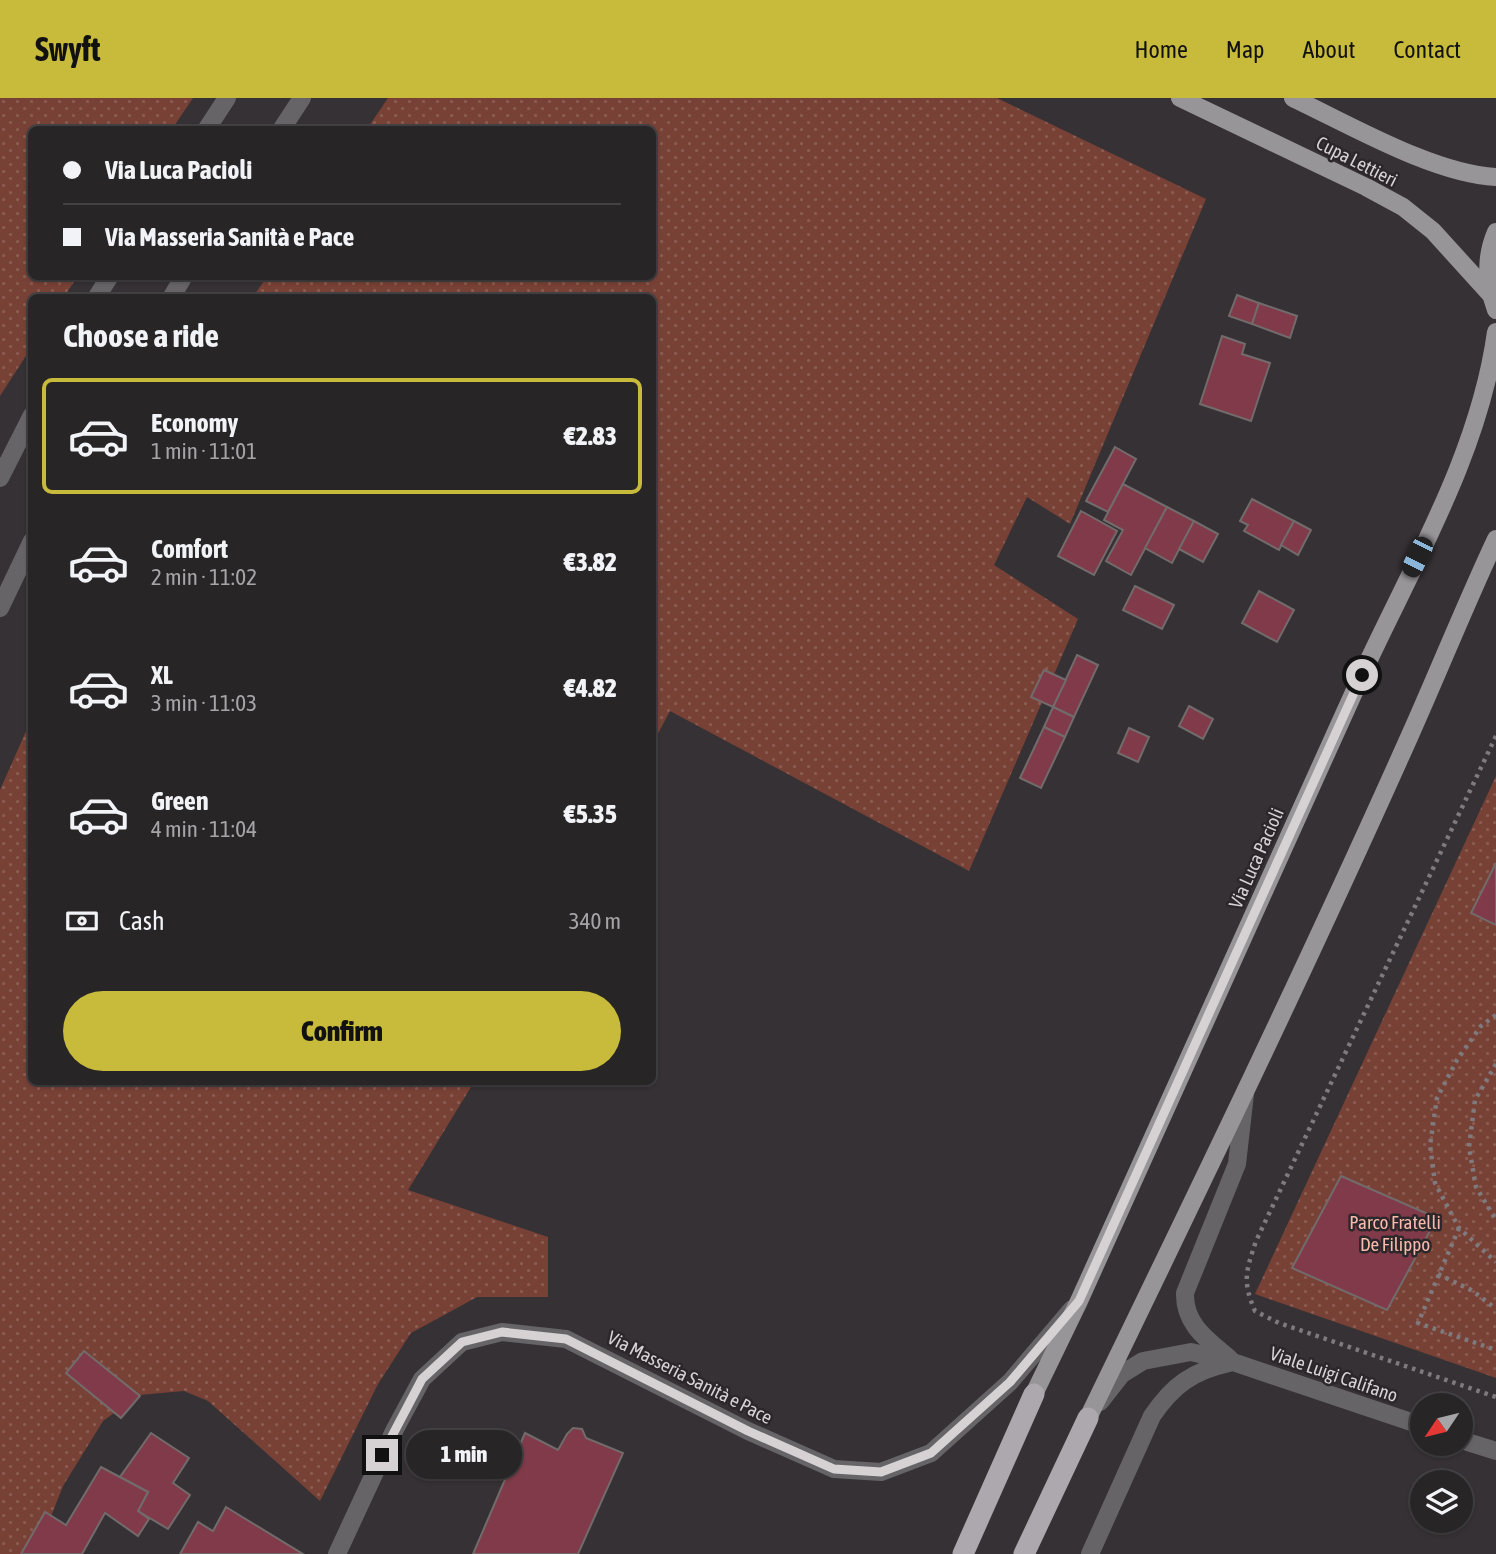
<!DOCTYPE html>
<html lang="en">
<head>
<meta charset="utf-8">
<style>
  body { margin:0; font-family:"Asap Condensed",sans-serif; background:#302d2f; color:#f1f3f6; height:100vh; display:flex; flex-direction:column; font-size:26px; white-space:nowrap }
  * { box-sizing:border-box; margin:0 }
  p { font-size:23px; color:#a5a5a7 }
  .icon { flex:none; width:38px; height:38px; fill:none; stroke:currentColor; stroke-width:2; stroke-linecap:round; stroke-linejoin:round }
  .map { position:relative; flex:1; overflow:hidden }
  .drawer { position:absolute; left:28px; top:196px; width:628px; height:791px; display:flex; flex-direction:column; background:#282527; border-radius:10px; box-shadow:0 2px 5px #0004,0 0 0 2px #444244 }
  .drawer>* { flex:none }
  .banner { position:absolute; left:28px; top:28px; width:628px; height:154px; border-radius:10px; box-shadow:0 2px 5px #0004,0 0 0 2px #444244; display:grid; align-content:center; height:154px; padding:0 35px; background:#282527 }
  .needle { width:46px; rotate:235deg }
  .controls { position:absolute; left:1410px; top:1295px; display:grid; gap:14px }
  .controls a { display:grid; place-items:center; width:63px; height:63px; border-radius:50%; background:#282527; box-shadow:0 2px 5px #0004,0 0 0 2px #444244; font-size:35px }
  .end { position:absolute; width:32px; height:32px; margin:-16px; border:9px solid #d6d2d4; background:#111; box-shadow:0 0 0 4px #111 }
  .from { border-radius:50% }
  .bubble { position:absolute; height:49px; border-radius:24px; background:#282527; box-shadow:0 2px 5px #0004,0 0 0 2px #444244; font-size:23px; font-weight:800; line-height:49px; text-align:center }
  .car { position:absolute; width:21px; height:42px; margin:-21px -10px; border-radius:9px; box-shadow:0 0 5px 2px #0007; background:linear-gradient(#222 24%,#8ab4d8 0 40%,#222 0 76%,#8ab4d8 0 86%,#222 0) }
  .banner b { display:flex; align-items:center; gap:24px; height:66px; font-size:26px }
  .banner b+b { border-top:2px solid #444244 }
  .banner i { width:18px; height:18px; background:#f1f3f6 }
  ul { padding:0; list-style:none }
  li { display:flex; align-items:center; gap:21px; height:116px; margin:0 14px 10px; padding:0 21px; border:4px solid transparent; border-radius:10px }
  li div { flex:1 }
  li b { display:block; font-size:26px }
  li em { font-style:normal; font-weight:800 }
  li.on { border-color:#c8bb3b }
  li>.icon { width:63px; height:63px; stroke-width:1.5 }
  h2 { padding:0 35px; font-size:32px; line-height:84px }
  .pay { display:flex; align-items:center; gap:18px; height:77px; padding:0 35px; font-size:26px }
  .pay p { margin-inline-start:auto }
  .primary-button { display:flex; gap:14px; margin-top:auto; padding:14px 35px }
  .primary-button a { flex:1; height:80px; border-radius:42px; background:#c8bb3b; color:#111; font-size:28px; font-weight:800; line-height:80px; text-align:center }
  header { display:flex; align-items:center; gap:42px; box-sizing:border-box; height:98px; padding:0 35px; background:#c8bb3b; color:#111 }
  header strong { font-size:33px }
  nav { display:flex; gap:38px; margin-inline-start:auto; font-size:24px }
  .map>svg:first-child { display:block }
  .grass { fill:url(#grass-dots) }
  .building { fill:#803a49; stroke:#726b6c; stroke-width:2 }
  .lines { fill:none; stroke-linecap:round; stroke-linejoin:round }
  .path { stroke:#7f7a7d; stroke-width:4.5; stroke-dasharray:3.5 5; stroke-linecap:butt }
  .minor { stroke:#666467; stroke-width:18 }
  .major { stroke:#989599; stroke-width:18 }
  .highway { stroke:#aca8ad; stroke-width:21 }
  .route { stroke:#d6d2d4; stroke-width:9 }
  .labels { text-anchor:middle; stroke-width:5; stroke-linejoin:round; paint-order:stroke }
  .street-label { font-size:19px; fill:#d6d2d4; stroke:#2c272a }
  .park-label { font-size:19px; fill:#f9b9ac; stroke:#2c272a }
</style>
</head>
<body>
<header>
<strong>Swyft</strong>
<nav><a>Home</a><a>Map</a><a>About</a><a>Contact</a></nav>
</header>
<div class="map">
<svg width="1496" height="1456" viewBox="0 0 1496 1456">
  <defs>
    <pattern id="grass-dots" width="8" height="8" patternUnits="userSpaceOnUse" patternTransform="scale(1.75)"><rect width="8" height="8" fill="#784136"/><path d="M2 2h.1M6 6h.1" fill="none" stroke="#8a5c52" stroke-width="1.8" stroke-linecap="round"/></pattern>
  </defs>
  <rect width="100%" height="100%" fill="#363134"/>
  <g class="grass">
    <path d="M0,0H193L172,31L32,32V178L77,179L64,199L32,200L31,250L0,298Z"/>
    <path d="M388,0H997L1206,101L1070,426L1027,399L994,467L1078,521L969,773L670,613L653,645V200H252L267,179L653,178V32L367,31Z"/>
    <path d="M31,622L32,984H474L408,1092L548,1139V1199H477L411,1235L378,1286L320,1403L208,1303L184,1293L139,1297L103,1323L63,1388L36,1456H0V692Z"/>
    <path d="M1496,678V1280L1255,1196Z"/>
  </g>
  <g class="building">
    <path d="M1237,197L1259,205L1252,226L1229,218Z"/>
    <path d="M1259,205L1297,218L1290,240L1252,226Z"/>
    <path d="M1222,238L1245,246L1242,256L1270,265L1251,323L1200,306Z"/>
    <path d="M1115,349L1136,361L1108,414L1086,403Z"/>
    <path d="M1123,386L1167,409L1131,477L1106,463L1123,432L1104,422Z"/>
    <path d="M1252,401L1294,423L1279,452L1244,433L1248,427L1240,423Z"/>
    <path d="M1167,409L1194,423L1172,465L1145,450Z"/>
    <path d="M1081,413L1117,433L1094,477L1058,458Z"/>
    <path d="M1194,423L1218,436L1203,464L1179,451Z"/>
    <path d="M1294,423L1311,432L1298,457L1281,447Z"/>
    <path d="M1135,488L1174,507L1162,531L1123,512Z"/>
    <path d="M1259,493L1294,512L1277,544L1242,525Z"/>
    <path d="M1077,557L1098,567L1074,619L1053,609Z"/>
    <path d="M1044,572L1066,582L1053,609L1031,599Z"/>
    <path d="M1189,608L1213,621L1203,641L1179,628Z"/>
    <path d="M1053,609L1074,619L1065,639L1044,629Z"/>
    <path d="M1044,629L1065,639L1041,690L1020,680Z"/>
    <path d="M1129,630L1149,639L1138,664L1118,655Z"/>
    <path d="M1496,765V827L1471,815Z"/>
    <path d="M1341,1078L1437,1120L1387,1212L1292,1170Z"/>
    <path d="M84,1253L140,1298L121,1320L66,1275Z"/>
    <path d="M573,1330L582,1331L586,1340L623,1355L578,1456H473L525,1335L558,1352L567,1336Z"/>
    <path d="M151,1335L189,1360L173,1385L190,1397L168,1431L138,1413L148,1394L120,1379Z"/>
    <path d="M101,1369L148,1394L138,1413L149,1421L138,1438L105,1415L82,1456H21L45,1414L66,1427Z"/>
    <path d="M226,1409L303,1456H180L198,1424L213,1433Z"/>
  </g>
  <g class="lines">
    <g class="path">
      <path d="M1496,638L1256,1143C1246,1173 1242,1183 1255,1213L1279,1225L1496,1299"/>
      <path d="M1496,917L1481,928L1457,962L1437,1000L1430,1047L1435,1085L1459,1130L1496,1164"/>
      <path d="M1496,966L1475,1002L1469,1049L1476,1089L1496,1122"/>
      <path d="M1459,1130L1418,1225L1496,1252"/>
      <path d="M1438,1176L1473,1193L1496,1211"/>
    </g>
    <g class="minor">
      <path d="M206,32L227,0"/>
      <path d="M281,32L302,0"/>
      <path d="M96,200L110,178"/>
      <path d="M171,200L184,178"/>
      <path d="M0,380L32,317"/>
      <path d="M0,510L32,443"/>
      <path d="M1230,1261C1208,1242 1184,1227 1185,1195L1237,1066L1245,996"/>
      <path d="M1100,1304L1122,1276L1143,1263L1191,1254L1233,1264L1423,1328"/>
      <path d="M1461,1342L1496,1353"/>
      <path d="M337,1456L394,1333L422,1281L462,1244L502,1234L566,1241L748,1333L834,1371L881,1374L931,1355L1010,1284L1072,1211"/>
      <path d="M1090,1456L1152,1318C1173,1287 1193,1273 1229,1265"/>
    </g>
    <g class="major">
      <path d="M1180,0L1366,89L1403,109L1433,133L1491,197"/>
      <path d="M1293,0C1350,27 1434,76 1496,79"/>
      <path d="M1496,134C1485,159 1487,187 1496,212"/>
      <path d="M1034,1296L1079,1203C1172,996 1266,790 1359,583C1410,471 1479,358 1496,234"/>
      <path d="M1088,1320C1198,1093 1308,866 1411,635C1440,570 1466,505 1496,441"/>
    </g>
    <g class="highway">
      <path d="M963,1456L1034,1296"/>
      <path d="M1024,1456L1088,1320"/>
    </g>
  </g>
  <g class="lines">
    <path class="route" d="M382,1357L422,1281L462,1244L502,1234L566,1241L748,1333L834,1371L881,1374L931,1355L1010,1284L1079,1203L1362,577"/>
  </g>
  <g class="labels">
    <g class="street-label">
      <text transform="translate(1357 63) rotate(27)" y="7">Cupa Lettieri</text>
      <text transform="translate(1256 760) rotate(-66)" y="7">Via Luca Pacioli</text>
      <text transform="translate(1334 1276) rotate(19)" y="7">Viale Luigi Califano</text>
      <text transform="translate(690 1279) rotate(27)" y="7">Via Masseria Sanità e Pace</text>
    </g>
    <g class="park-label">
      <text x="1395" y="1131">Parco Fratelli<tspan x="1395" dy="22">De Filippo</tspan></text>
    </g>
  </g>
</svg>
<div class="controls">
<a><svg class="needle" viewBox="-14 -14 28 28"><path d="M0-13l5 13h-10z" fill="#e53935"/><path d="M0 13l5-13h-10z" fill="#a5a5a7"/></svg></a>
<a><svg class="icon" aria-label="layers" viewBox="0 0 24 24"><path d="M12 4l9 5-9 5-9-5zM3 14l9 5 9-5"/></svg></a>
</div>
<i class="end from" style="left:1362px;top:577px"></i>
<i class="end" style="left:382px;top:1357px"></i>
<div class="bubble" style="left:406px;top:1332px;width:116px">1 min</div>
<i class="car" style="left:1417px;top:459px;rotate:206deg"></i>
<div class="banner">
<b><i class="from"></i>Via Luca Pacioli</b>
<b><i></i>Via Masseria Sanità e Pace</b>
</div>
<section class="drawer">
<h2>Choose a ride</h2>
<ul>
<li class="on"><svg class="icon" aria-label="car" viewBox="0 0 24 24"><path d="M5 17H2v-5l4-1 3-4h7l3 4 3 1v5h-3M9 17h6M6 11h13"/><circle cx="7" cy="17" r="2"/><circle cx="17" cy="17" r="2"/></svg><div><b>Economy</b><p>1 min · 11:01</p></div><em>€2.83</em></li>
<li><svg class="icon" aria-label="car" viewBox="0 0 24 24"><path d="M5 17H2v-5l4-1 3-4h7l3 4 3 1v5h-3M9 17h6M6 11h13"/><circle cx="7" cy="17" r="2"/><circle cx="17" cy="17" r="2"/></svg><div><b>Comfort</b><p>2 min · 11:02</p></div><em>€3.82</em></li>
<li><svg class="icon" aria-label="car" viewBox="0 0 24 24"><path d="M5 17H2v-5l4-1 3-4h7l3 4 3 1v5h-3M9 17h6M6 11h13"/><circle cx="7" cy="17" r="2"/><circle cx="17" cy="17" r="2"/></svg><div><b>XL</b><p>3 min · 11:03</p></div><em>€4.82</em></li>
<li><svg class="icon" aria-label="car" viewBox="0 0 24 24"><path d="M5 17H2v-5l4-1 3-4h7l3 4 3 1v5h-3M9 17h6M6 11h13"/><circle cx="7" cy="17" r="2"/><circle cx="17" cy="17" r="2"/></svg><div><b>Green</b><p>4 min · 11:04</p></div><em>€5.35</em></li>
</ul>
<div class="pay"><svg class="icon" aria-label="cash" viewBox="0 0 24 24"><path d="M3 7h18v10H3z"/><circle cx="12" cy="12" r="2"/></svg>Cash<p>340 m</p></div>
<div class="primary-button"><a>Confirm</a></div>
</section>
</div>
</body>
</html>
